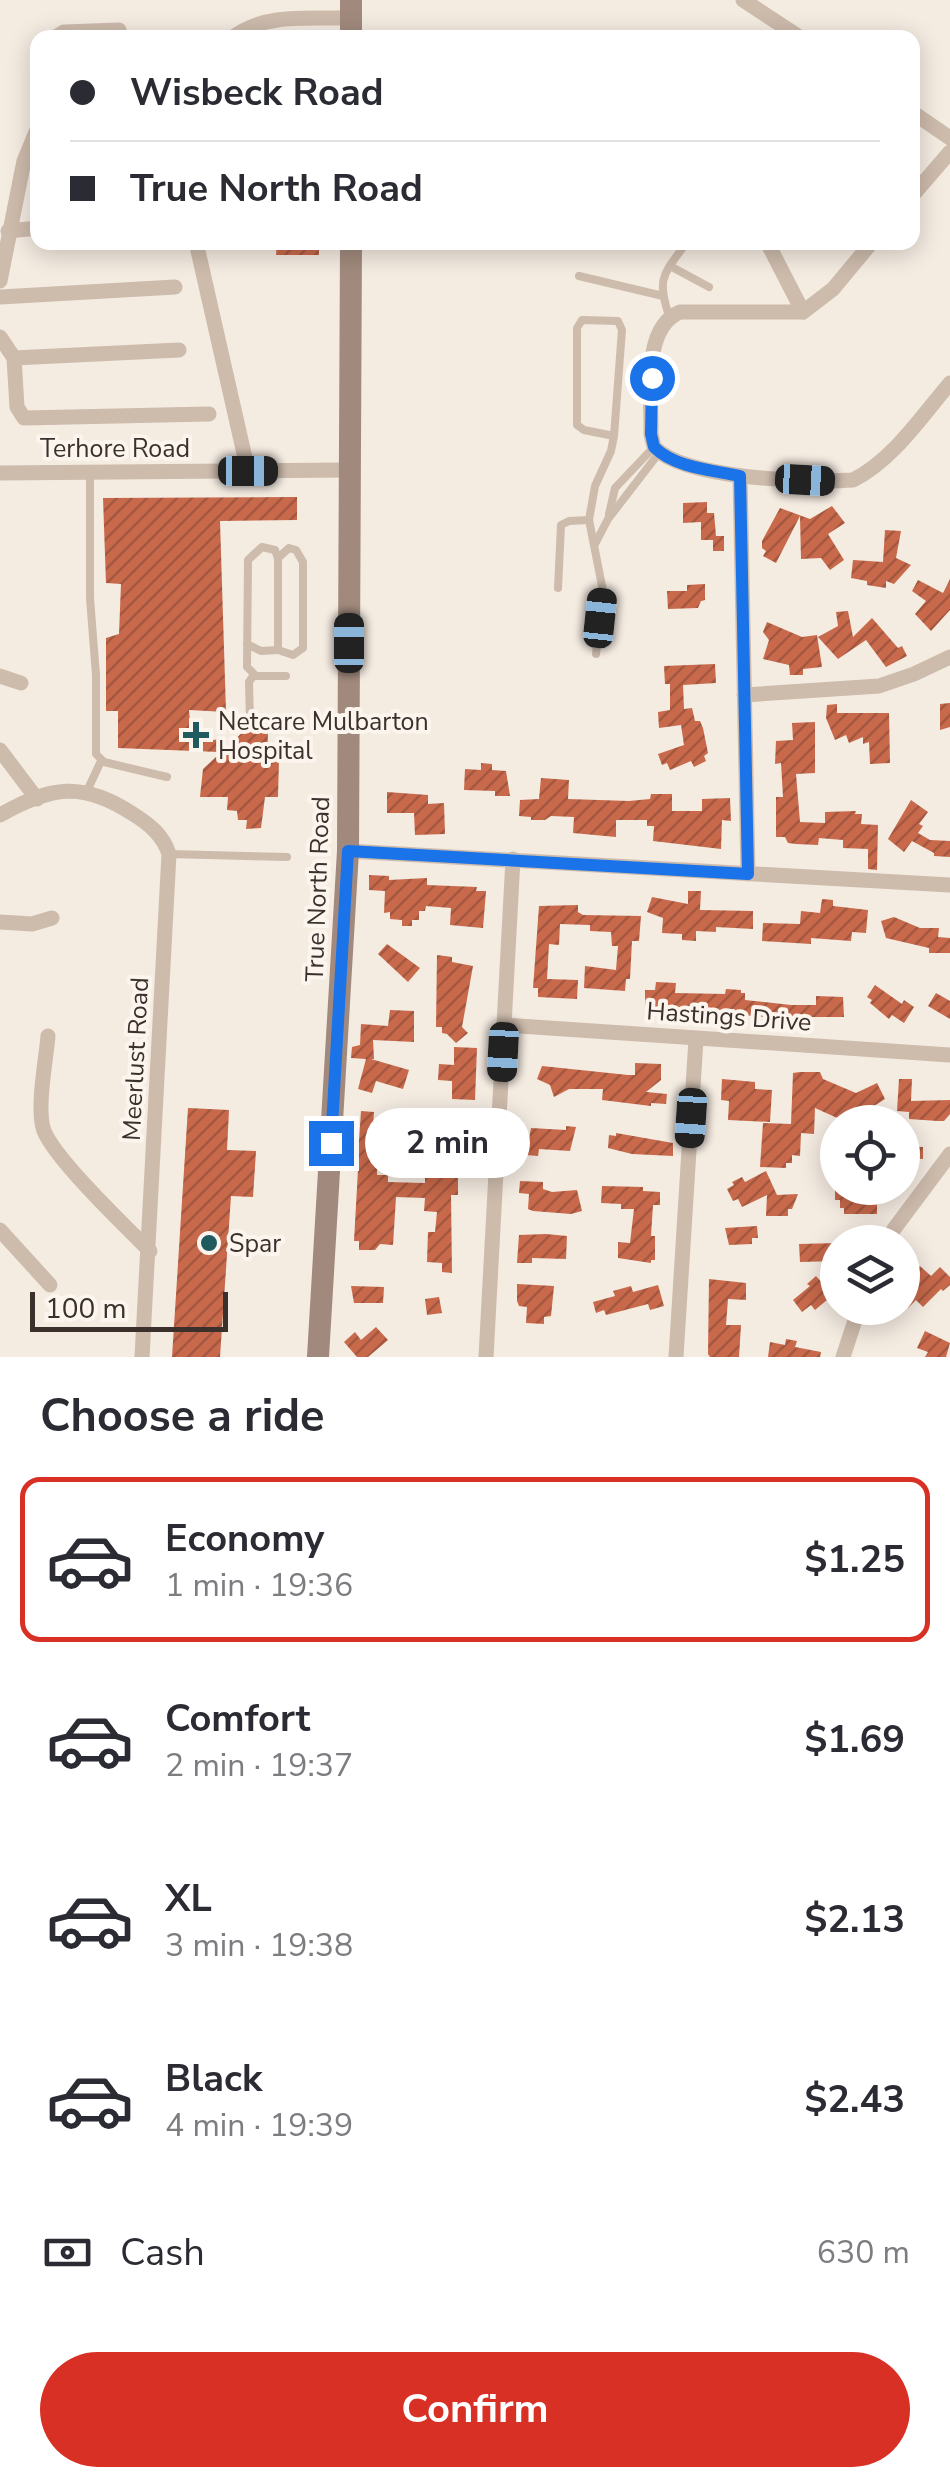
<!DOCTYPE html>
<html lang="en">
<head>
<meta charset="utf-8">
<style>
  body { margin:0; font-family:"Nunito Sans",sans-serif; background:#f7f7f7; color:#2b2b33; height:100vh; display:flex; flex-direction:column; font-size:38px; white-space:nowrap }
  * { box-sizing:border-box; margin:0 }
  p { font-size:32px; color:#7c7c81 }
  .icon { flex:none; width:55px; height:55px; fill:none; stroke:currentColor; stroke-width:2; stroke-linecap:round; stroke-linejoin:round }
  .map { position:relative; height:1357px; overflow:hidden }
  .panel { display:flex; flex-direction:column; background:#fff; flex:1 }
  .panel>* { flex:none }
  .hud { position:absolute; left:30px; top:30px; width:890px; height:220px; border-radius:20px; box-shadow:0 5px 25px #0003; display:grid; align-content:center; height:220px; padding:0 40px; background:#fff }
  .tools { position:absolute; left:820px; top:1105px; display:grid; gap:20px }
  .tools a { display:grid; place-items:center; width:100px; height:100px; border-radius:50%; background:#fff; box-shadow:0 5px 25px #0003; font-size:50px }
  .scale { position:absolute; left:30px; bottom:25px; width:198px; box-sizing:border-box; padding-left:10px; border:5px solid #3b302b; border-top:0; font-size:28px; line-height:35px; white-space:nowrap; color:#3b302b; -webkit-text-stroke:8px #fbf5ee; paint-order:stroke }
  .end { position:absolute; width:45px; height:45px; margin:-22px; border:12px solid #1a73e8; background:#fff; box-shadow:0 0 0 5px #fff }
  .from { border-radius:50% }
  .bubble { position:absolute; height:70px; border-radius:35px; background:#fff; box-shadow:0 5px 25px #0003; font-size:32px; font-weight:700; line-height:70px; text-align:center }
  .car { position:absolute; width:30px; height:60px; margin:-30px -15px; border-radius:12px; box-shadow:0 0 8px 2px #0007; background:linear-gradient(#222 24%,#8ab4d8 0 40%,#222 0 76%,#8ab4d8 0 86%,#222 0) }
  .hud b { display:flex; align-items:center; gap:35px; height:95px; font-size:38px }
  .hud b+b { border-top:2px solid #e1e1e2 }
  .hud i { width:25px; height:25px; background:#2b2b33 }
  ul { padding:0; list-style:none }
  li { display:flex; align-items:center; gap:30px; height:165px; margin:0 20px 15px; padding:0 20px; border:5px solid transparent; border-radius:20px }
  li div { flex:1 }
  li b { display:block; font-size:38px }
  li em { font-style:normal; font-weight:700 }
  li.selected { border-color:#d93025 }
  li>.icon { width:90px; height:90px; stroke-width:1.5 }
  h2 { padding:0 40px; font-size:45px; line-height:120px }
  .pay { display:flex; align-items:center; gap:25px; height:110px; padding:0 40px; font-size:38px }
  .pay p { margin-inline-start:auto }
  .primary-button { display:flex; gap:20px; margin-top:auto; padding:20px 40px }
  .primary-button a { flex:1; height:115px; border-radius:60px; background:#d93025; color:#fff; font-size:40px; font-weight:700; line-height:115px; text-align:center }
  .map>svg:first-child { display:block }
  .building { fill:url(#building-hatch) }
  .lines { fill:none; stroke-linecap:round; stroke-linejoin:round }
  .lane { stroke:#cdbbac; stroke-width:8 }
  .street { stroke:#cdbbac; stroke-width:15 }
  .secondary { stroke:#a18a7d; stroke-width:22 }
  .route { stroke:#1a73e8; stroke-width:12 }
  .poi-dot { fill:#1f5a5e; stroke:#fbf5ee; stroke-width:4 }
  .labels { text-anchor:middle; stroke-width:8; stroke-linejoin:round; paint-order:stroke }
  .street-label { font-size:25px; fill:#3b302b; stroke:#fbf5ee }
  .poi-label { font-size:25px; fill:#3b302b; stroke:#fbf5ee; text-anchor:start }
</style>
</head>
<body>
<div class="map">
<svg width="950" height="1357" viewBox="0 0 950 1357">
  <defs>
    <pattern id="building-hatch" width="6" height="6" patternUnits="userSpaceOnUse" patternTransform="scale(2.5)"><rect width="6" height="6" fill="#c8694b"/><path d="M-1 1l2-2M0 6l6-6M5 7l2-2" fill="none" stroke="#a4573f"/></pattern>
  </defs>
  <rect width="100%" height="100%" fill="#f4ebe1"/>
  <g class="building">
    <path d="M277,242H319V255H276Z"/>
    <path d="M297,497V520L220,521L226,712L189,710L192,743L220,739L219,752L118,748V711H106V638L119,634L121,584L106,583L103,498Z"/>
    <path d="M707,502V513H714L716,536H724V551H713V540H701V522L683,523V503Z"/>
    <path d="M832,506L845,523L828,534L844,560L830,570L821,558L801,559L800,516L776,563L763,556L766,551L762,548V541L780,508L810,519Z"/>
    <path d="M885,530L901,531L896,558L911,565L894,584L886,581V588L867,585V581L851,578L853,560L883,562Z"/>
    <path d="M950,579V610L931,631L915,614L926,601L912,591L918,580L943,593Z"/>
    <path d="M705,584V600L701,601L698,608L668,609L667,591H687V585Z"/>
    <path d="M848,611L853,637L872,618L898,648L902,646L907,656L886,667L866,640L838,659L818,637L838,626L836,612Z"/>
    <path d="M767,622L802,637L817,635L822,667L803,669V675H790L789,665L763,659L769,640L763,632Z"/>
    <path d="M715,664L716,683L683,685L684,709L692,708L695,721H700L703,728L708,753L704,756L706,761L694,767L691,761L670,770L667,763L662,765L658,754L684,745L681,725L659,728L658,712L670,710V684H665L664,666Z"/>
    <path d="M950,703V727L940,730V704Z"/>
    <path d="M837,704V713H889L890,763L870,764L869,742L863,744V737L849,743L846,735L835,740L826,718L827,705Z"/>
    <path d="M815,722V773L796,774L800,822L825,823V812L856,811L855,814H862L861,824L878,825L877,870L868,869V849L843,848V840L819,838L818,845L796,844L788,843L785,837H776V797H783L781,763L775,764L776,741L793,740L792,723Z"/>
    <path d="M246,729L268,733L267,761L279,760L278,797H265L261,828L246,829L247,820H238L237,811L227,810L228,797H200L203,769Z"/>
    <path d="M481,763L492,764V770L506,771L510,796H495V791L464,790L465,769L481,770Z"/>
    <path d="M541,778L569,780L568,799L629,801L650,799L651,794H672V811H702V799L730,798L731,821L722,820L721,849L653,841L654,826H647V820H616V837L573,833L574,817L551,816L545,820H531V817L519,816L520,800L539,799Z"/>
    <path d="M387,792L428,795V804L444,803L445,834L415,835L414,813H387Z"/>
    <path d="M911,800L928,812L919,824L923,826L918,833L930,840L950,841V857L934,856V853L912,841L904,852L888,839Z"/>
    <path d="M369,875L389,876V880L427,878V885L477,887L476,891H486L483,928L450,925L451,908L426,906L425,911H419V920H412V926H402V920L390,919V912L384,913L385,891L369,890Z"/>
    <path d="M688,891H701L700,910L753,911V929L716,927V932L696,931V941L682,940V934L662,933L663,918L647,912L652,897L688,904Z"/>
    <path d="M822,899L833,900V906L868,910L866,933L852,932L851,941L811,938V944L762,941L763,923L800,924L801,911L820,913Z"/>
    <path d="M578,905V912L583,915L641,916L639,941H632L630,979H626L625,991L584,988L585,966L616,970L618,946H612L611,932L590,931V925L560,924L559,945L549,944L547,979L578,980L577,999L538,997V988H533L539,906Z"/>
    <path d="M894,917L920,928H939L938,937L950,938V953H929V948L886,938L881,921Z"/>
    <path d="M387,944L420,968L408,982L378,954Z"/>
    <path d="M437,955L452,957V962L473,966L462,1027L468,1033L456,1043L447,1034L442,1033V1027H436Z"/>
    <path d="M656,982L676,983L675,993L725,994L726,989L741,990V993H745V1000L791,1005H816V996L843,997L844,1017H806L804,1030L793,1029L794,1019L645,1008V990H655Z"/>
    <path d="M875,985L902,1004L904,1000L914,1007L904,1023L892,1015L889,1019L870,1003L872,1000L867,997Z"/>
    <path d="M936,993L950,1001V1019L928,1006Z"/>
    <path d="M390,1010L414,1011V1042L373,1040L374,1059H371L409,1070L403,1089L376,1081L372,1093L358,1089L366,1059L351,1058L352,1047L360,1045L361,1024L388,1026Z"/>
    <path d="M454,1047L477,1048L475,1100L452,1099V1081L438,1080L439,1064L454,1065Z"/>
    <path d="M635,1063L661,1064V1080L646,1092L667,1094L666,1104L651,1103V1106L602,1100L603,1089H569L554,1097L550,1085L537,1079L542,1066L628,1075H635Z"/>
    <path d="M800,1072H820L823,1079L856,1093L877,1083L885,1099L855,1118L852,1116L844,1121L815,1108L814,1134L801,1133L800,1156L792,1155V1163H786V1168L760,1167L763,1123L791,1124L793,1073Z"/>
    <path d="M722,1079L755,1082V1089L772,1090L770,1122L728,1120L729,1101L721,1100Z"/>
    <path d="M899,1079H912L911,1101L950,1100V1114L944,1121H938L909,1119V1112L897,1111Z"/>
    <path d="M188,1108L229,1110L227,1150L256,1151L253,1197L231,1196L220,1357H172Z"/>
    <path d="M361,1111L374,1112L373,1126L422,1129V1125L443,1126L442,1142L474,1143V1158L420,1154L421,1147L400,1145V1147L378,1148L377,1175H388V1182L425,1183V1178H458V1195H451L452,1273L442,1272V1263L427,1262L428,1232H435L437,1212L424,1211L425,1198L396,1197L393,1245L380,1244L375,1250H359V1241H354L359,1152H354L355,1140L359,1141Z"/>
    <path d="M566,1126L576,1127L570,1151L539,1149L538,1156L526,1155L531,1128L566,1130Z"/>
    <path d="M616,1133L673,1143V1156L632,1154L608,1148L609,1135L616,1136Z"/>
    <path d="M902,1146L923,1147V1159L902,1158Z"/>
    <path d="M766,1171L777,1195L798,1194L792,1209H788V1216H766L767,1195L742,1207L738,1199L733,1201L727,1189L734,1185L732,1182L742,1177L745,1182Z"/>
    <path d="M520,1181L543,1182V1189L552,1192L577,1190L582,1211L571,1214L533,1211L528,1209L529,1194L519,1193Z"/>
    <path d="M602,1186L643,1187V1191L660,1192V1205H653L651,1236H655V1260H651V1263L618,1258V1242L630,1243L634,1209H621V1204L601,1203Z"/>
    <path d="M835,1188H890V1199H877V1214H844V1208H840V1200H835Z"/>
    <path d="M757,1226L758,1238H752V1244L729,1245L725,1228Z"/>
    <path d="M546,1234L567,1236L566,1259L532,1258V1263H517L519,1235Z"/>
    <path d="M838,1243V1261L800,1262L799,1244Z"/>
    <path d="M920,1266L931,1276L940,1267L950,1277V1285L943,1291L941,1289L923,1307L916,1300L908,1308L902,1302V1291L911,1283L907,1279Z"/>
    <path d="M816,1276L833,1295L815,1310L811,1305L802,1312L793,1300L810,1286L807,1284Z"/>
    <path d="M709,1279L746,1283V1300L728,1299L726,1325H741L739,1357H710L708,1354Z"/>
    <path d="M517,1284L554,1286L551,1316L544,1317V1324L526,1323L527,1307L519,1306L517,1301Z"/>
    <path d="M658,1285L664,1306L650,1310L648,1304L606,1315L604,1310L596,1313L593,1302L615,1296L613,1291L631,1286L633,1292Z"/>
    <path d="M351,1286L384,1287L383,1303H354Z"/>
    <path d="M439,1297L442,1313L427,1315L425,1299Z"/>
    <path d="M376,1327L388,1340L368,1357H357L344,1342L355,1332L361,1340Z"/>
    <path d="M925,1331L950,1343L946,1357H925L928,1352L917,1348Z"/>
    <path d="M786,1339L797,1341L795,1347L821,1352L820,1357H768L770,1342L785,1345Z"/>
  </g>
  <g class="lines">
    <g class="lane">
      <path d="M670,266L709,287"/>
      <path d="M579,276L663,296"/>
      <path d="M669,316C656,277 664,274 687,242"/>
      <path d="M90,473V598L96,675V754L104,762L167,777"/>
      <path d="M609,514L615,488L654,447"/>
      <path d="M595,544L608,519L659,453"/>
      <path d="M278,558L289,548L296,550L303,562V648L293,655L278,650"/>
      <path d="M558,588L561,525L569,521L589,520"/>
      <path d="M247,644L261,651L278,650V558L275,550L262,547L248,560L247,667L256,676"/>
      <path d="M596,654L603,591L589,520L595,486L611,451L614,436L622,330L618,321L582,320L577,328V425L584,430L614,436"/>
      <path d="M286,676H253L249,682L250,723L286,728"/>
      <path d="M87,791L101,761"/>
      <path d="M169,854L287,857"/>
    </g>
    <g class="street">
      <path d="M743,0L801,38"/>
      <path d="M54,38L64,32L119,30"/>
      <path d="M232,38C265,12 311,19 351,18"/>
      <path d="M912,112L950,138"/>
      <path d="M912,196L950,152"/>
      <path d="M8,231L38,228"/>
      <path d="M196,242L248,471"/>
      <path d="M767,242L803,312"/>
      <path d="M872,242L833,289L803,312H680C641,328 652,398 651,434L654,447C684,479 808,483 853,480C892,461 922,416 950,383"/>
      <path d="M0,281L24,161L38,127"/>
      <path d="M0,297L175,287"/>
      <path d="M0,337L14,358L17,407L24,418L209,414"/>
      <path d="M14,358L179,350"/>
      <path d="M0,473L350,470"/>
      <path d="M740,476L748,874"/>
      <path d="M0,676L21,683"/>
      <path d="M744,695L879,686L914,674L950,657"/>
      <path d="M0,750L37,799"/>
      <path d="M0,815C51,786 83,781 133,814C149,824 163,835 169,854L142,1357"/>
      <path d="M348,851L950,885"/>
      <path d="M0,922L32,924L52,918"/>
      <path d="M504,1025L950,1055"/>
      <path d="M48,1036C46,1060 36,1110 44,1131C56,1160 125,1226 150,1251"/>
      <path d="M0,1230L50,1285"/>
      <path d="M887,1242L894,1229L950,1154"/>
      <path d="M486,1357L513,859"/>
      <path d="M676,1357L696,1039"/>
      <path d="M843,1357L859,1308"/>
    </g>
    <g class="secondary">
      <path d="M351,38V0"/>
      <path d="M318,1357L348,851L351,242"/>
    </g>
  </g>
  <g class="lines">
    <path class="route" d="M331,1143L348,851L748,874L740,476C712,470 675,468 654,447L651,434L652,378"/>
  </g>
  <g class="poi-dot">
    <path d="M191 720h10v10h10v10h-10v10h-10v-10h-10v-10h10z"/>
    <circle cx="209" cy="1243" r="10"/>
  </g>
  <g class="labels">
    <g class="street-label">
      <text x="115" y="457">Terhore Road</text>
      <text transform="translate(317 889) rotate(-88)" y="9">True North Road</text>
      <text transform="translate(729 1016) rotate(4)" y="9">Hastings Drive</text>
      <text transform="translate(135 1059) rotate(-87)" y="9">Meerlust Road</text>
    </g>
    <g class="poi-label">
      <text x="218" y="730">Netcare Mulbarton<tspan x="218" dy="29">Hospital</tspan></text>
      <text x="229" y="1252">Spar</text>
    </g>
  </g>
</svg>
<div class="tools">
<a><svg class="icon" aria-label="locate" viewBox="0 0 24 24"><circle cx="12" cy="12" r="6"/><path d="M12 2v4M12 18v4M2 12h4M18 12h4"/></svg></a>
<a><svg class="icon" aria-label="layers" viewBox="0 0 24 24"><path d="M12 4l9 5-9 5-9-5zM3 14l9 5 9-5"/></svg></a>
</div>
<div class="scale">100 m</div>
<i class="end from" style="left:652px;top:378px"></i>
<i class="end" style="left:331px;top:1143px"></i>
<div class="bubble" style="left:365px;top:1108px;width:165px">2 min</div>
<i class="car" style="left:248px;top:471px;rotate:90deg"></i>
<i class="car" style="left:805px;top:480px;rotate:93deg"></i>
<i class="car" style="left:600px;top:618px;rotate:6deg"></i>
<i class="car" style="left:349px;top:643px;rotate:0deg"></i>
<i class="car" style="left:503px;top:1052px;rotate:183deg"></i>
<i class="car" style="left:691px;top:1118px;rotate:184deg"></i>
<div class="hud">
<b><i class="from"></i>Wisbeck Road</b>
<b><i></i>True North Road</b>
</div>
</div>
<section class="panel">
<h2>Choose a ride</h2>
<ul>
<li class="selected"><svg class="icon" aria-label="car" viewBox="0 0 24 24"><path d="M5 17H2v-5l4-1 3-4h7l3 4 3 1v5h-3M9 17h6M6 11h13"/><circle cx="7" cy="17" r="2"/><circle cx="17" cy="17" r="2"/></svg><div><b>Economy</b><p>1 min · 19:36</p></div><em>$1.25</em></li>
<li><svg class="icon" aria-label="car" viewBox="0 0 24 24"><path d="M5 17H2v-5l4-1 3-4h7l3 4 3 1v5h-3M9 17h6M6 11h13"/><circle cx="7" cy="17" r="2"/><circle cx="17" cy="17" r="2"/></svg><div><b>Comfort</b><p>2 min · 19:37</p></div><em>$1.69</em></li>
<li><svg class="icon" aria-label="car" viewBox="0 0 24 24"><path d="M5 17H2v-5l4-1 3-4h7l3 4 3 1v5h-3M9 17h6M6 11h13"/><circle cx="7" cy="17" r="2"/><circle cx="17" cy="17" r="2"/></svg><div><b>XL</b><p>3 min · 19:38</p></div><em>$2.13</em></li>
<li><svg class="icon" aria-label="car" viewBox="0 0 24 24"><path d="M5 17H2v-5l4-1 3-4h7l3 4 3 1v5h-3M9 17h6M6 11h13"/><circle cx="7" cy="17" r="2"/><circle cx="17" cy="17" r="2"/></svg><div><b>Black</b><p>4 min · 19:39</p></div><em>$2.43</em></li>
</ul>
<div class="pay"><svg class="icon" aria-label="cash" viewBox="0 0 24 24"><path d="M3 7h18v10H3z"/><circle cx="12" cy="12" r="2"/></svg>Cash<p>630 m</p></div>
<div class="primary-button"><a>Confirm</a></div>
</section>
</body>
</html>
